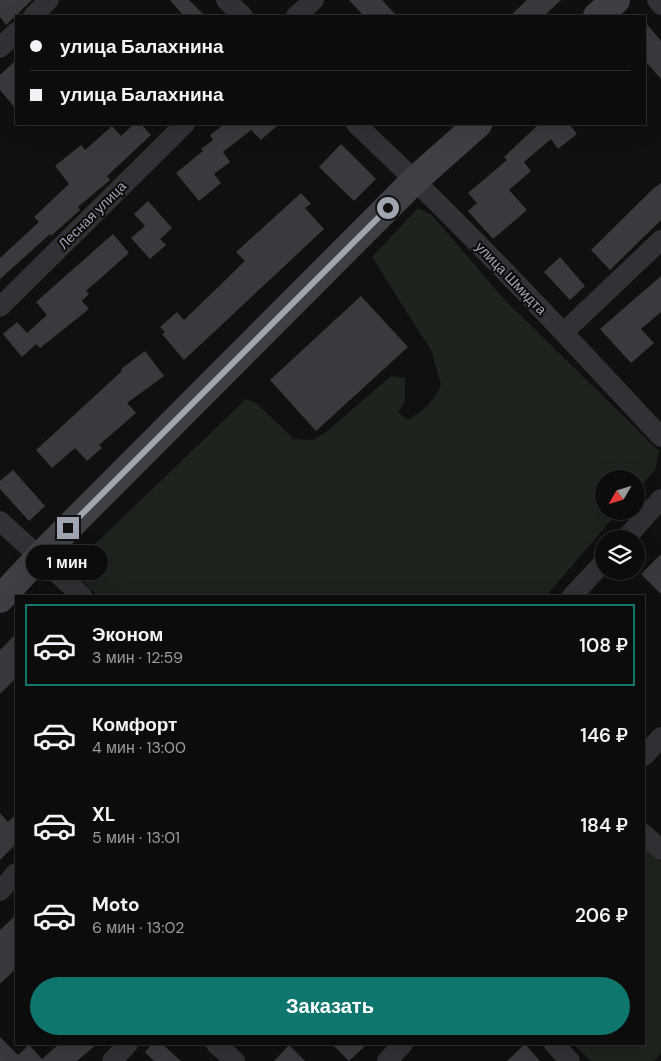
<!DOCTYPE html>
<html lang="ru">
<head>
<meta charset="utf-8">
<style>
  body { margin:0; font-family:"DM Sans",sans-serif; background:#151516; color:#f1f3f6; height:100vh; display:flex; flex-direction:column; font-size:19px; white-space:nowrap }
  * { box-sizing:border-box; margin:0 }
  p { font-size:16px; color:#9a9b9d }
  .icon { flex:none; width:28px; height:28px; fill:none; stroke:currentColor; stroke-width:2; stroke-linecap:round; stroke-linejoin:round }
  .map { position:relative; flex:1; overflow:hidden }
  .details { position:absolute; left:15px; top:595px; width:630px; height:450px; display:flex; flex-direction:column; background:#0c0c0d; border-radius:0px; box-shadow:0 5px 20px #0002,0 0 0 1px #2c2c2e }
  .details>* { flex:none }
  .hud { position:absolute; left:15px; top:15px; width:631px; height:110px; border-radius:0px; box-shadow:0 5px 20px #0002,0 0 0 1px #2c2c2e; display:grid; align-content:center; height:110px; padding:0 15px; background:#0c0c0d }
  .needle { width:32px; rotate:231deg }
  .buttons { position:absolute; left:595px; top:470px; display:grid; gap:10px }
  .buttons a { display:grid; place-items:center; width:50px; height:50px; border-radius:50%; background:#0c0c0d; box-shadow:0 5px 20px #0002,0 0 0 1px #2c2c2e; font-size:25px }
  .end { position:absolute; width:22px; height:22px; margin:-11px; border:6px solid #a0a5b2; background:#111; box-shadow:0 0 0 2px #111 }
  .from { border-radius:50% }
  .bubble { position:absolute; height:35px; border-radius:18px; background:#0c0c0d; box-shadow:0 5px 20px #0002,0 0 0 1px #2c2c2e; font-size:16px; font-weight:600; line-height:35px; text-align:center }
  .hud b { display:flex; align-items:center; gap:18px; height:48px; font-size:19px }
  .hud b+b { border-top:1px solid #2c2c2e }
  .hud i { width:12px; height:12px; background:#f1f3f6 }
  ul { padding:9px 0 0; list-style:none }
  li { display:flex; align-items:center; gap:15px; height:82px; margin:0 10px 8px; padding:0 5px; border:2px solid transparent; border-radius:0px }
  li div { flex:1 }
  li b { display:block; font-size:19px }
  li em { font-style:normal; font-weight:600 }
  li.selected { border-color:#0f766e }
  li>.icon { width:45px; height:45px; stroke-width:1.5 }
  .primary-button { display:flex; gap:10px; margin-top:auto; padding:10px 15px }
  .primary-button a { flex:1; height:58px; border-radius:30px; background:#0f766e; color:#fff; font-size:20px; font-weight:600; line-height:58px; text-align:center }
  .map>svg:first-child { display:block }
  .green { fill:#1c241d }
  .building { fill:#3a3a3e }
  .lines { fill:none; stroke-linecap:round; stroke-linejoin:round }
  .street { stroke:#313136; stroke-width:20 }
  .secondary { stroke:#3f4046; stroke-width:28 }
  .route { stroke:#a0a5b2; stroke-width:6 }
  .labels { text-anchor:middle; stroke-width:4; stroke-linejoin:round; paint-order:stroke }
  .street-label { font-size:14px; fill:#a0a5b2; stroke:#0b0b0c }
</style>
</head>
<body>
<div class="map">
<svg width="661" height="1061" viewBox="0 0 661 1061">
  <rect width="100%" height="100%" fill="#101011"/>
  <g class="green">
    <path d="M418,208L432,215L505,300L659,451L655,470L636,491V479H604V511H619L546,596H98L77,576L72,566L246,399L256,403L294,439L312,440L325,433L391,376L405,378V401L398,412L408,420C423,411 434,401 441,385L432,352L372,257Z"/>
    <path d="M644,846L661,862V1053L654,1061H591L573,1044H644Z"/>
  </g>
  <g class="building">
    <path d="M0,0H32L6,25L0,17Z"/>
    <path d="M170,0H189L205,16H184Z"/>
    <path d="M349,0H382L397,16H364Z"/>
    <path d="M527,0H561L544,16H510Z"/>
    <path d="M645,22L661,41V79L645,61Z"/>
    <path d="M16,60V109L0,90V75Z"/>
    <path d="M134,124H141L151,135L107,176L110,180L78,207L80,210L51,236L50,234L0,279V258L39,222L34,217L69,184L55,166L81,145L85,150L112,126L121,136Z"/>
    <path d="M224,124H279L261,140L251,130L223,152L230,162L214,174L221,183L199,201L176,173L203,151L201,149L213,140L210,135Z"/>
    <path d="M539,124H569L577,134L558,149L551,139L524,162L531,171L509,190L527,210L493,239L468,211L477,203L468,193L507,160L504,157Z"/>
    <path d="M341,144L376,179L354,201L319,167Z"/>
    <path d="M661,183V220L610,270L591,250L654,188Z"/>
    <path d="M301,193L311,204L305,208L324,229L184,360L162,334L165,332L160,327L177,312L184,320L245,261L236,252Z"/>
    <path d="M148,201L172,228L160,239L166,245L150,259L131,238L145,226L134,214Z"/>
    <path d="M113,234L129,253L86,291L89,294L82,301L89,309L40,348L36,344L22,357L3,334L17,322L27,333L47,315L36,302Z"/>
    <path d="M560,257L585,286L570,300L544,272Z"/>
    <path d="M661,276V312L641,329L654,343L631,363L600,329Z"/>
    <path d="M361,296L408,347L316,431L270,380Z"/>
    <path d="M145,351L164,376L127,403L136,413L99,445L102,448L87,461L75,448L52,468L36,450L122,371L121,369Z"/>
    <path d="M13,470L45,506L29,521L0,489V481Z"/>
    <path d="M661,554V594L641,574Z"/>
    <path d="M16,634V678L0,694V650Z"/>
    <path d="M0,813L8,822L16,814V844L0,860Z"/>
    <path d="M16,915V969L0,984V930Z"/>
    <path d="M0,1037L18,1055L29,1045L42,1059L59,1044H97L77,1061H0Z"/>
    <path d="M152,1044H162L181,1061H154L145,1052Z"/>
    <path d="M332,1044H367L349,1061Z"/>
    <path d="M525,1044L540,1061H507Z"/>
    <path d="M289,1045L305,1061H274Z"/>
  </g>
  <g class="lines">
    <g class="street">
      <path d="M226,0L243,16"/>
      <path d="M657,0L661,5"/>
      <path d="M33,16L49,0"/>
      <path d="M296,16L314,0"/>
      <path d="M0,48L16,32"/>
      <path d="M356,124C462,224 562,330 661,437"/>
      <path d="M0,307L185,124"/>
      <path d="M564,332L661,240"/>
      <path d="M0,521L82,596"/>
      <path d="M625,539L661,499"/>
      <path d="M572,596L604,562"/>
      <path d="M644,756L661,737"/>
      <path d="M644,834L661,850"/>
      <path d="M0,891L16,873"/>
      <path d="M216,1044L235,1061"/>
      <path d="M554,1044L570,1061"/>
      <path d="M112,1061L128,1044"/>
      <path d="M387,1061L403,1044"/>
    </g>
    <g class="secondary">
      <path d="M597,16L616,0"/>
      <path d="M0,599L40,556L415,180L478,124"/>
    </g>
  </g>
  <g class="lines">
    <path class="route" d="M68,528L388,208"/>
  </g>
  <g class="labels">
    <g class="street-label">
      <text transform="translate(92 215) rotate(-45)" y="5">Лесная улица</text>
      <text transform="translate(511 278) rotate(46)" y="5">улица Шмидта</text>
    </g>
  </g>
</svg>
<div class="buttons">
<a><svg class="needle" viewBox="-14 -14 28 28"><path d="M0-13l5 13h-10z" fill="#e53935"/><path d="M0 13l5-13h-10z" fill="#9a9b9d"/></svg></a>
<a><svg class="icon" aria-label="layers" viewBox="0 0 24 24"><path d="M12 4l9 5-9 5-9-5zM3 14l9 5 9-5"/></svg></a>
</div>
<i class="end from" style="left:388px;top:208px"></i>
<i class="end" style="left:68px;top:528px"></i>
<div class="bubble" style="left:26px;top:545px;width:82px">1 мин</div>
<div class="hud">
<b><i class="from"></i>улица Балахнина</b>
<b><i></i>улица Балахнина</b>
</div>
<section class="details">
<ul>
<li class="selected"><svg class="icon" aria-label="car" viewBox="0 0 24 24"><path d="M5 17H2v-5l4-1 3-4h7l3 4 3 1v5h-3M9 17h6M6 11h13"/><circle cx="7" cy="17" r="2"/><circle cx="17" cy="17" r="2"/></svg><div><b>Эконом</b><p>3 мин · 12:59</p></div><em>108 ₽</em></li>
<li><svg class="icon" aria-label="car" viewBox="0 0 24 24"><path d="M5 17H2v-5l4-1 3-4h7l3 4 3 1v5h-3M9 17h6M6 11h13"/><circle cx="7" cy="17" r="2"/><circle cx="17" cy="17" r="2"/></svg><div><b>Комфорт</b><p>4 мин · 13:00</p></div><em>146 ₽</em></li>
<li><svg class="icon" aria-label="car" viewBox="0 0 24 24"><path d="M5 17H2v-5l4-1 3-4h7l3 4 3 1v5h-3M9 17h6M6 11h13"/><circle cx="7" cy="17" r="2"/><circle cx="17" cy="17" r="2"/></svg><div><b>XL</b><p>5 мин · 13:01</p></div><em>184 ₽</em></li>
<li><svg class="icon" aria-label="car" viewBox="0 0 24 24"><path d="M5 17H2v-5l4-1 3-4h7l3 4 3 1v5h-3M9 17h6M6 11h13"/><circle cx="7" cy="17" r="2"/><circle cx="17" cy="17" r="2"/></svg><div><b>Moto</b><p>6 мин · 13:02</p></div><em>206 ₽</em></li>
</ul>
<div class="primary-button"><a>Заказать</a></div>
</section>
</div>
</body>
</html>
